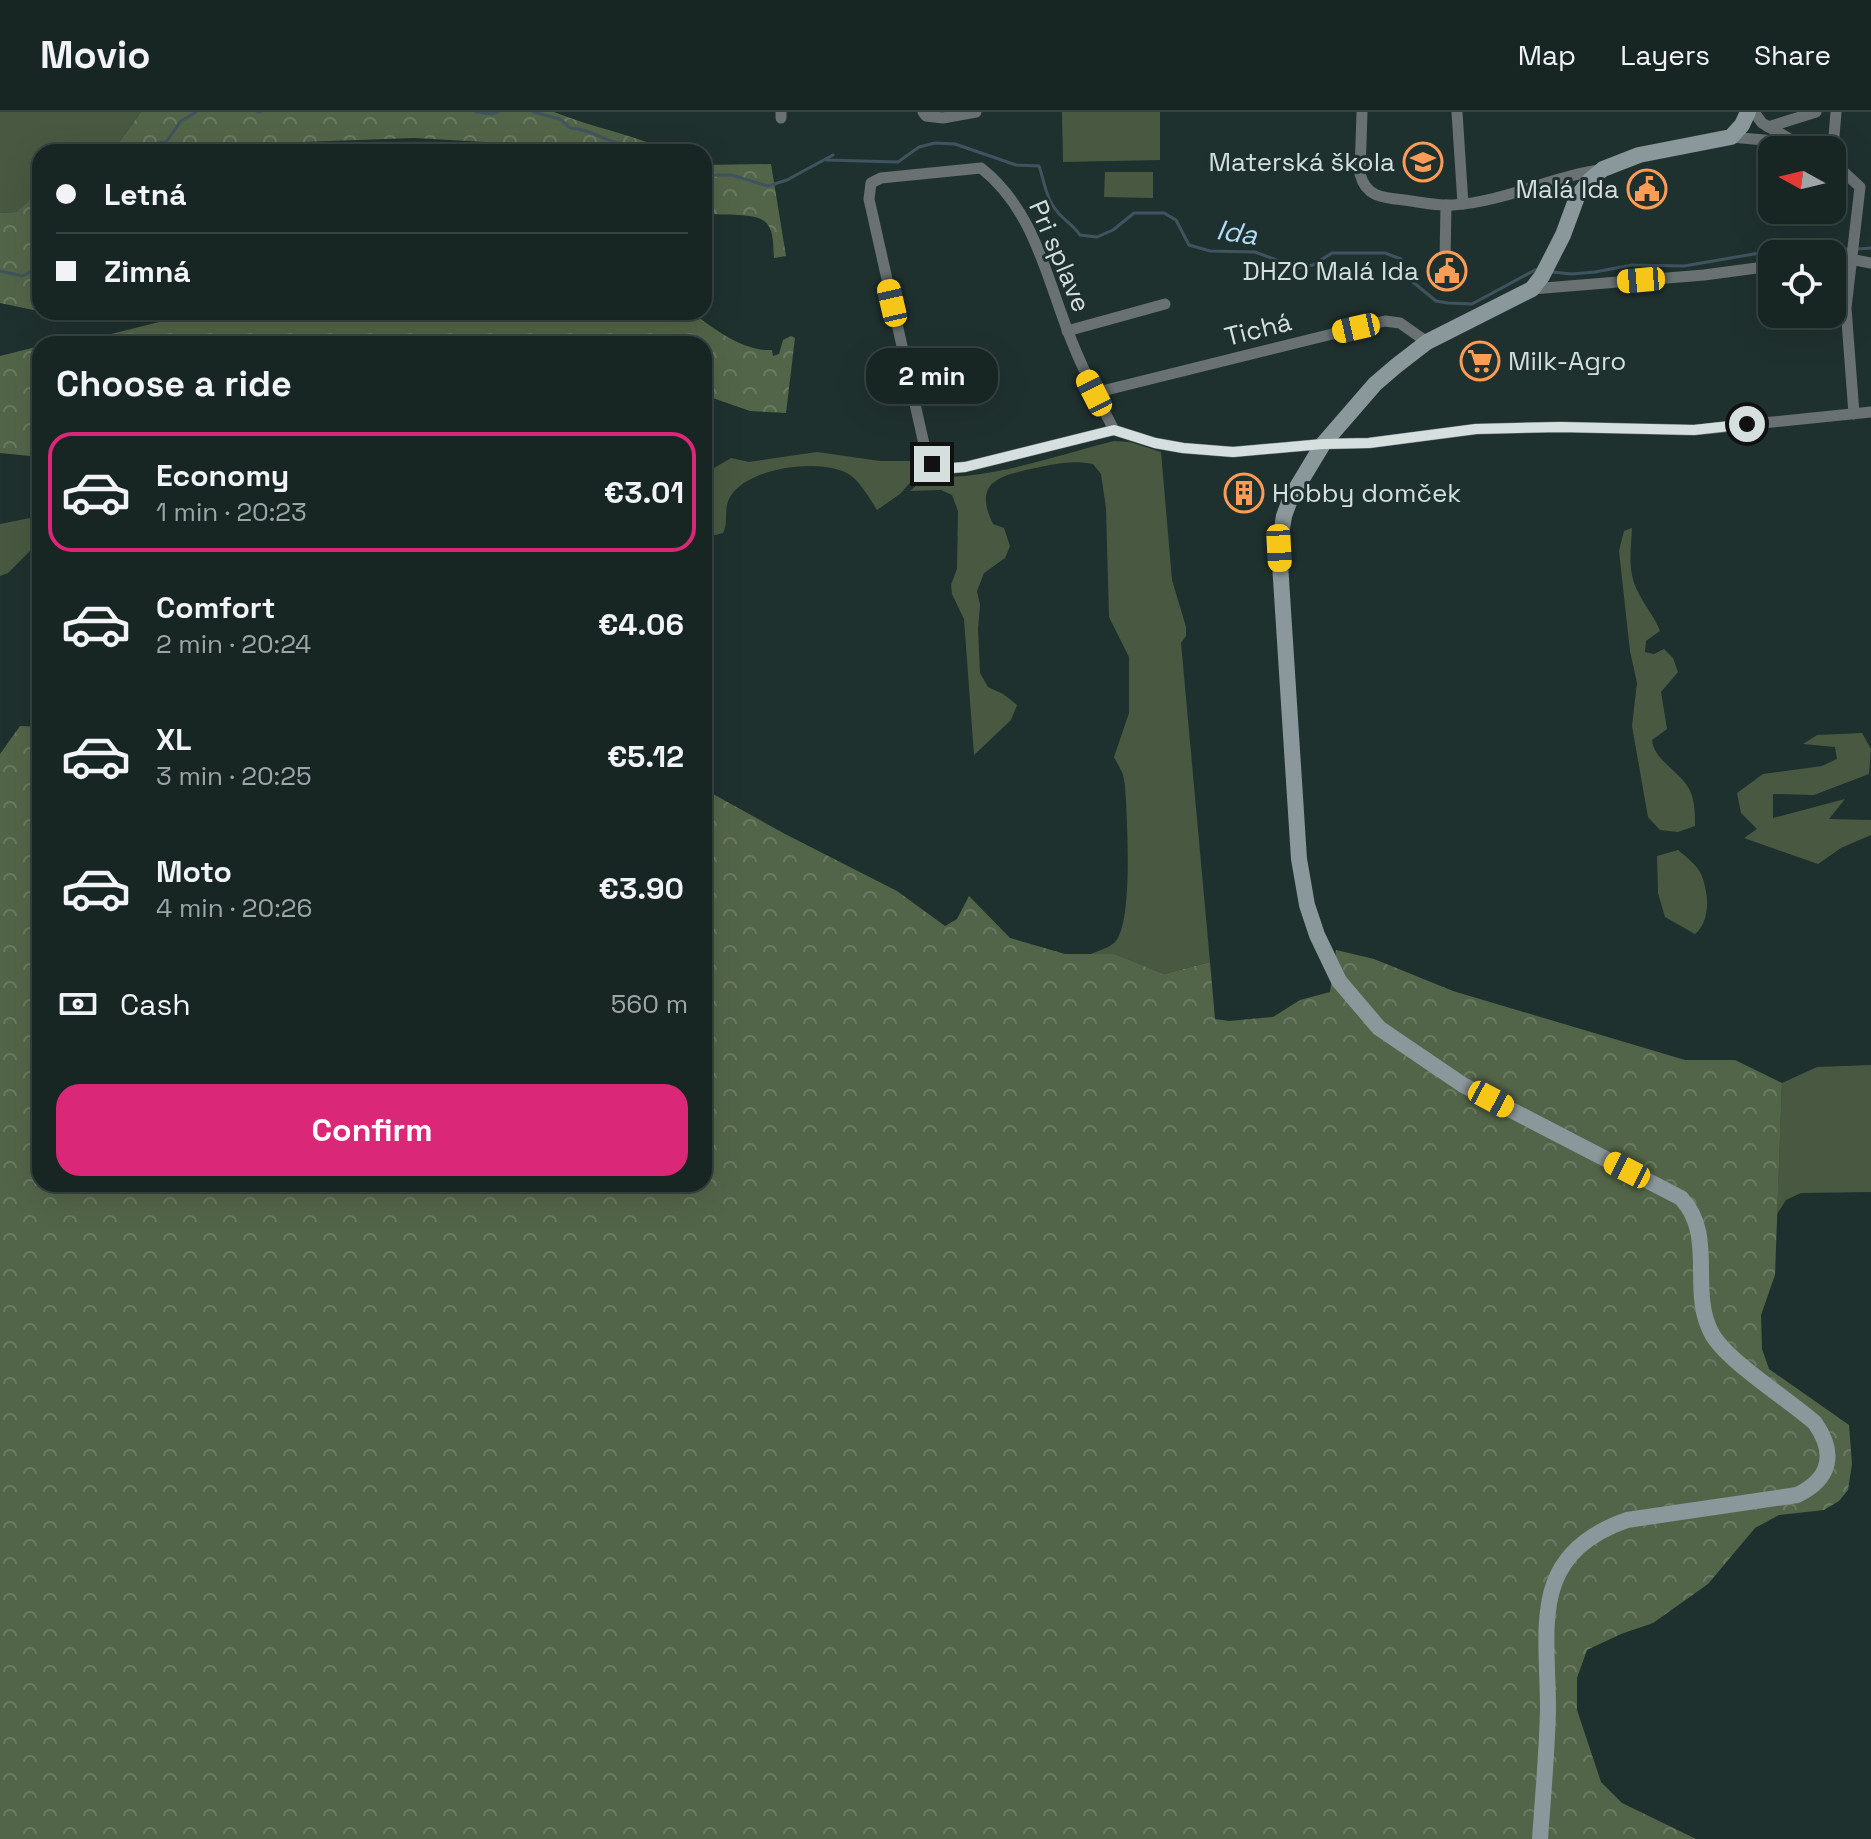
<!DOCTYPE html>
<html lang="en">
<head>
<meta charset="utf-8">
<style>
  body { margin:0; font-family:"Space Grotesk",sans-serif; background:#243130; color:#f1f3f6; height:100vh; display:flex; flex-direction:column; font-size:30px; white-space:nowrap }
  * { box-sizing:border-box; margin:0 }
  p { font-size:26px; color:#9ea5a6 }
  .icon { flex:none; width:44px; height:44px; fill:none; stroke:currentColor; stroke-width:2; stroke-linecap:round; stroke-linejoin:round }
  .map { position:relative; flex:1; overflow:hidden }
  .drawer { position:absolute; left:32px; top:224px; width:680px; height:856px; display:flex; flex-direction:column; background:#172523; border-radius:24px; box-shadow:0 8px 32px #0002,0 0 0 2px #364241 }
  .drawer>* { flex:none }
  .guide { position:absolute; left:32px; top:32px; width:680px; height:176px; border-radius:24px; box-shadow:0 8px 32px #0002,0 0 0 2px #364241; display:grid; align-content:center; height:176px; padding:0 24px; background:#172523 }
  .needle { width:52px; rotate:278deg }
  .controls { position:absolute; left:1758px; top:24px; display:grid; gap:16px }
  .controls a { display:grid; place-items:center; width:88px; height:88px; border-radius:16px; background:#172523; box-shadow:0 8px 32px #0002,0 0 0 2px #364241; font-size:40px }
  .end { position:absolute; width:36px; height:36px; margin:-18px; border:10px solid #d4dfde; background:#111; box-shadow:0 0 0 4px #111 }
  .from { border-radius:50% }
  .bubble { position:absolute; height:56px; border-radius:24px; background:#172523; box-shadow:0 8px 32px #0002,0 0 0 2px #364241; font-size:26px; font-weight:800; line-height:56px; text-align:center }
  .car { position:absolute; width:24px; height:48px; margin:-24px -12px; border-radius:10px; box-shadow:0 0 6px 2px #0007; background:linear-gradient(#f5c518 24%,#345 0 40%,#f5c518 0 76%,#345 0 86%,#f5c518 0) }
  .guide b { display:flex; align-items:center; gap:28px; height:76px; font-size:30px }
  .guide b+b { border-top:2px solid #364241 }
  .guide i { width:20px; height:20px; background:#f1f3f6 }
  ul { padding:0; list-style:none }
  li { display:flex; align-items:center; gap:24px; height:120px; margin:0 16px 12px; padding:0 8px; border:4px solid transparent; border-radius:24px }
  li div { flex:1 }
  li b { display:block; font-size:30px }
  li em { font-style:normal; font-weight:800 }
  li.current { border-color:#db2777 }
  li>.icon { width:72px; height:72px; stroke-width:1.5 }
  h2 { padding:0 24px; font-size:36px; line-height:96px }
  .pay { display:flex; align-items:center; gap:20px; height:88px; padding:0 24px; font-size:30px }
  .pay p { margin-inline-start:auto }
  .action { display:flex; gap:16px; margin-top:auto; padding:16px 24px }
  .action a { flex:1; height:92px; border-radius:24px; background:#db2777; color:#fff; font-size:32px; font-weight:800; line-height:92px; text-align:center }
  header { display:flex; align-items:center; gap:48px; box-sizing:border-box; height:112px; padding:0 40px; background:#172523; border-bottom:2px solid #364241 }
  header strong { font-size:38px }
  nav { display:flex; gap:44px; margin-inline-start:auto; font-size:28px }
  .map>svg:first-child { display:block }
  .green { fill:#495941 }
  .forest { fill:url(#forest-crowns) }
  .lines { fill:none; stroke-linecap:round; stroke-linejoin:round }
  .stream { stroke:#405460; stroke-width:3 }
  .minor { stroke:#697173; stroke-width:11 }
  .secondary { stroke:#8a979b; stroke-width:16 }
  .route { stroke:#d4dfde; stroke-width:10 }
  .labels { text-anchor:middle; stroke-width:6; stroke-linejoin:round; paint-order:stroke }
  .poi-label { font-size:26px; fill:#d4dfde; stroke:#1f312f; text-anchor:end }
  .street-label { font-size:26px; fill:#d4dfde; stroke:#1f312f }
  .water-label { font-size:28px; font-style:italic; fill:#b2dbfc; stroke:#1f312f }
</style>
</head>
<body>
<header>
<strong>Movio</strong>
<nav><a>Map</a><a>Layers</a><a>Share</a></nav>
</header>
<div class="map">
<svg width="1871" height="1727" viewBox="0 0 1871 1727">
  <defs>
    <pattern id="forest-crowns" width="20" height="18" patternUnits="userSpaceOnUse" patternTransform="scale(2)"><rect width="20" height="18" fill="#536549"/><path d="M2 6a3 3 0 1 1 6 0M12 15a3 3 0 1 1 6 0" fill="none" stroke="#6b7b63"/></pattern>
  </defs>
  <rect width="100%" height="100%" fill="#1f312f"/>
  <g class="green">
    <path d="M0,0H141L112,40H40V78L16,100L0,101Z"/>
    <path d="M1062,0H1160V48L1063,50Z"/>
    <path d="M1105,60H1153V86L1104,85Z"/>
    <path d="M1114,329L1130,330L1161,340L1172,468L1186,515V524L1181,531L1210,850L1164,862L1115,842H1091C1098,839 1108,836 1114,831C1134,815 1127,702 1125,674L1123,662L1114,645L1129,601V545L1109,505L1106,396L1101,362L1093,352C1072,348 1056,352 1036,356C1001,363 972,369 993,412L1004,416L1010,434L1005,446L984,461L977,479L980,493L978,517L980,561L988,575L1003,582L1017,593L1011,608L974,643L964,507L952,482L951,473L957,457L958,399L952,383L941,378L910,379L927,364C985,370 1057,343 1114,329Z"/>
    <path d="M817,340L880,349H921L925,354L900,382L877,398C870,387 861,371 850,363C823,345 747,355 730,385C723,397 729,410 723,421L704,426V362L731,346L749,350Z"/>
    <path d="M40,404V429L8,461L0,464V412Z"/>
    <path d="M1632,416C1631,438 1627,459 1638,480C1645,494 1654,504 1660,519L1646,529L1645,540L1654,542L1664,537L1673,546L1678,560L1661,580L1667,617L1652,628C1654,650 1683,660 1691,681C1695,691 1695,703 1695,714L1678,720L1660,718L1648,705L1632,614L1637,571L1630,539L1619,439L1624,419Z"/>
    <path d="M1862,621L1871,637L1869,662L1814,683L1773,682V706L1845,687L1829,707L1871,708V723L1841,736L1818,752L1744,726L1757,717L1741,701L1737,681L1763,662L1822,654L1837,647L1835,635L1803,632L1817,623Z"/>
    <path d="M1678,738C1685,744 1697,753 1701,762C1709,781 1711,809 1695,822L1665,805L1658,781L1657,744Z"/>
    <path d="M1871,953V1080L1801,1081L1786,1088L1777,1102L1782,971L1817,955Z"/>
  </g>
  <g class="forest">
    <path d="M141,0H554C593,16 633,22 671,40H577L504,31L414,26L219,33L206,40H112Z"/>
    <path d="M771,52L786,144L774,146C773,136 774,121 768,113C760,99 720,104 704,102V53Z"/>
    <path d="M40,78V198L38,199L0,191V101L16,100Z"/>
    <path d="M255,200H692C713,217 745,240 772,238L773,244L779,242L783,228L791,224L795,226L786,301L750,299L704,283V232H56L95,226L163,209H227Z"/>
    <path d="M40,234V345L0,341V244Z"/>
    <path d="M20,614L40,615V1072H704V677L785,722L897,779L945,814L957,807L969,784L1010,826L1065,842H1115L1164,862L1210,850L1215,907L1229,909L1273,905L1300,888L1330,880L1336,838L1374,847L1453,879L1685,948H1735L1782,971L1775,1163L1761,1203L1762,1237L1769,1257L1849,1313L1852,1352L1848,1378L1839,1389L1824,1398L1779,1403L1755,1416L1708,1472L1653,1511L1621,1522L1587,1538L1577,1566V1598L1601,1670L1622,1691L1696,1727H0V642Z"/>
  </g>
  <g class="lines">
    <g class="stream">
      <path d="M258,0H261"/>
      <path d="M476,0L491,2L498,0"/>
      <path d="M533,0L560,7L570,16C587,16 601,27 618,31C631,34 645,31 654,40"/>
      <path d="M151,40V36L157,31L166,30L181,9L196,0"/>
      <path d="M826,48L898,50L919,35L935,31L955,32L1016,53L1039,54C1044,68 1046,86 1056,98C1063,108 1073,112 1080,123L1097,125L1113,118L1134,101H1164L1176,108L1189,133L1210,139L1255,140L1298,156L1313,153L1332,141H1385L1401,147L1408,166L1436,189L1448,191L1472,192L1535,158H1540"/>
      <path d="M704,63H731L768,74L787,68L833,43"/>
      <path d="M1857,137L1871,136"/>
      <path d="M0,159L22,164L40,155"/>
      <path d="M1552,160L1572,162L1595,160L1632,153L1684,154L1777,138L1850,137"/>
    </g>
    <g class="minor">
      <path d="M781,0V6"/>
      <path d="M923,0L926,4L943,6L976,0"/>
      <path d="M1362,0L1360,62C1366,85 1383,86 1404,88C1420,90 1437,94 1453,93C1504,90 1550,65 1599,58"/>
      <path d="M1457,0L1463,92"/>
      <path d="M1754,0L1762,11L1795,30"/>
      <path d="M1768,15L1816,0"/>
      <path d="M1731,25L1797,31L1814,38"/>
      <path d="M1832,48L1836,0"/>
      <path d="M1832,49L1860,75L1846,196L1854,302"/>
      <path d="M1445,149L1446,93"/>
      <path d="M1832,149L1850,147L1871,151"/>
      <path d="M1532,177L1704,163L1772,154"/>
      <path d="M1067,219L1165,192"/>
      <path d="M1094,281L1385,209L1400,211L1427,230"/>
      <path d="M1114,318C1097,285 1080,252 1067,217C1045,159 1032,96 981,56L881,66L871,71L869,87L926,341L932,352L952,356L965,355L1114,318L1155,331L1183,336L1233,340L1323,332L1369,331L1476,317L1560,315L1694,318L1871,300"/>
    </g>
    <path class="secondary" d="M1540,1727C1543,1684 1547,1641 1548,1598C1548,1514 1528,1443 1627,1408L1797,1383C1831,1367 1836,1341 1815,1311C1788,1287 1728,1250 1712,1222C1688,1179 1717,1124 1681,1086L1463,973L1379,916L1339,869L1317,823L1307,793L1299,747L1279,436L1284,404L1291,385L1323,332L1375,272L1396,254L1427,230L1532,177L1542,164L1563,123L1577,85L1590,68L1603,57L1639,43L1731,25L1742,13L1748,0"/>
  </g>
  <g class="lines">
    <path class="route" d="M932,352L952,356L965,355L1114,318L1155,331L1183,336L1233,340L1323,332L1369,331L1476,317L1560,315L1694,318L1747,312"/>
  </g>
  <defs>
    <g id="school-ring" transform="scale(2)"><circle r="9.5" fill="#1f312f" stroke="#fd9c56" stroke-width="1.5"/><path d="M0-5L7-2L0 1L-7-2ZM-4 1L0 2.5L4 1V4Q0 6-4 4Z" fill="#fd9c56"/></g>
    <g id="civic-ring" transform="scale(2)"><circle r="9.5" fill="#1f312f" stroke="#fd9c56" stroke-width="1.5"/><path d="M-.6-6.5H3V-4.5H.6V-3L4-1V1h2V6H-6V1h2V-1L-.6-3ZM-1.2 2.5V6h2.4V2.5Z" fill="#fd9c56"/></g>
    <g id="supermarket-ring" transform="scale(2)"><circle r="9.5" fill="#1f312f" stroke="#fd9c56" stroke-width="1.5"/><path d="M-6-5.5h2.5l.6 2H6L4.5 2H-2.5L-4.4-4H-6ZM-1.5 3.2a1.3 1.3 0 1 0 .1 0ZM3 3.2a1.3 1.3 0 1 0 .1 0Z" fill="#fd9c56"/></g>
    <g id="building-ring" transform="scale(2)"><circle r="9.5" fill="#1f312f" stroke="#fd9c56" stroke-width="1.5"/><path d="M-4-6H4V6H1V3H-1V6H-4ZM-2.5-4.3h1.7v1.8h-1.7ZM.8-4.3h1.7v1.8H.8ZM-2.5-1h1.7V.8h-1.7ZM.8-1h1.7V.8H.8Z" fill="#fd9c56"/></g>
  </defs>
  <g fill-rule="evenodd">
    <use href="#school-ring" x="1423" y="50"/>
    <use href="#civic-ring" x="1647" y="77"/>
    <use href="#civic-ring" x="1447" y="159"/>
    <use href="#supermarket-ring" x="1480" y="249"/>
    <use href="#building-ring" x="1244" y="381"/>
  </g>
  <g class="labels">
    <g class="poi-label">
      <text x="1395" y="59">Materská škola</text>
      <text x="1619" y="86">Malá Ida</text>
      <text x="1419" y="168">DHZO Malá Ida</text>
      <text x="1508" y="258" text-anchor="start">Milk-Agro</text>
      <text x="1272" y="390" text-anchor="start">Hobby domček</text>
    </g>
    <g class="street-label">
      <text transform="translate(1060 144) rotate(67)" y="9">Pri splave</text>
      <text transform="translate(1258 217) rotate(-14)" y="9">Tichá</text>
    </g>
    <g class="water-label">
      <text transform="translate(1237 120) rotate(9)" y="10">Ida</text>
    </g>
  </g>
</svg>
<div class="controls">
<a><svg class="needle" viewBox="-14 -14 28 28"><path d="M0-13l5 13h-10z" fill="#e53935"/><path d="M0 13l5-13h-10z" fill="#9ea5a6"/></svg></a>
<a><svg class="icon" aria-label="locate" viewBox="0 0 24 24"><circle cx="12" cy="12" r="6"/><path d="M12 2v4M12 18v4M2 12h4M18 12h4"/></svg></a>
</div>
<i class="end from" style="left:1747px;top:312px"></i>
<i class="end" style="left:932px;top:352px"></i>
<div class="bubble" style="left:866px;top:236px;width:132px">2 min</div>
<i class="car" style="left:1641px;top:168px;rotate:265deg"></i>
<i class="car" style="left:892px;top:191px;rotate:347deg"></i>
<i class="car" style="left:1356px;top:216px;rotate:257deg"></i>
<i class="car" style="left:1094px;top:281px;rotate:333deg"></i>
<i class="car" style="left:1279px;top:436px;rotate:177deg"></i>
<i class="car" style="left:1491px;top:987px;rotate:118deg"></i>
<i class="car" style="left:1627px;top:1058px;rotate:297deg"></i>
<div class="guide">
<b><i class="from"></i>Letná</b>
<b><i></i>Zimná</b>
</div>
<section class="drawer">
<h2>Choose a ride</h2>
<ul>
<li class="current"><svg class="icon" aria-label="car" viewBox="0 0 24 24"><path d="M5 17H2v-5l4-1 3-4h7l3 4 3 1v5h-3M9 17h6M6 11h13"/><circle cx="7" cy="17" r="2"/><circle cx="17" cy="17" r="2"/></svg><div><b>Economy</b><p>1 min · 20:23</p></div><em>€3.01</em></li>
<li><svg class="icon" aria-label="car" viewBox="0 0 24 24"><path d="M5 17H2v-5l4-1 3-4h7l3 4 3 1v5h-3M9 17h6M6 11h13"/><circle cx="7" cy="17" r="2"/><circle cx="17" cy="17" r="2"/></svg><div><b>Comfort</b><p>2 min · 20:24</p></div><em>€4.06</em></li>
<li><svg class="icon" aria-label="car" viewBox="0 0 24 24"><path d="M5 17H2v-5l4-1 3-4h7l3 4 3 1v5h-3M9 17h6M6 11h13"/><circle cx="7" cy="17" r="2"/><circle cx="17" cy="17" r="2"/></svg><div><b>XL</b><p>3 min · 20:25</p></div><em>€5.12</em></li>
<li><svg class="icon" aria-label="car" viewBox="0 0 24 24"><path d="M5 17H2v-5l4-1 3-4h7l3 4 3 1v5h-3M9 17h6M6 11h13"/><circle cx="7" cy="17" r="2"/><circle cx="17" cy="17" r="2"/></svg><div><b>Moto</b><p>4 min · 20:26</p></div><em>€3.90</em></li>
</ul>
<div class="pay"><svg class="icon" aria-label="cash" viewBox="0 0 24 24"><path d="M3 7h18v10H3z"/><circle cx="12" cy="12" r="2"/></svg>Cash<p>560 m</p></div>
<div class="action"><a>Confirm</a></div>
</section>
</div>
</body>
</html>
